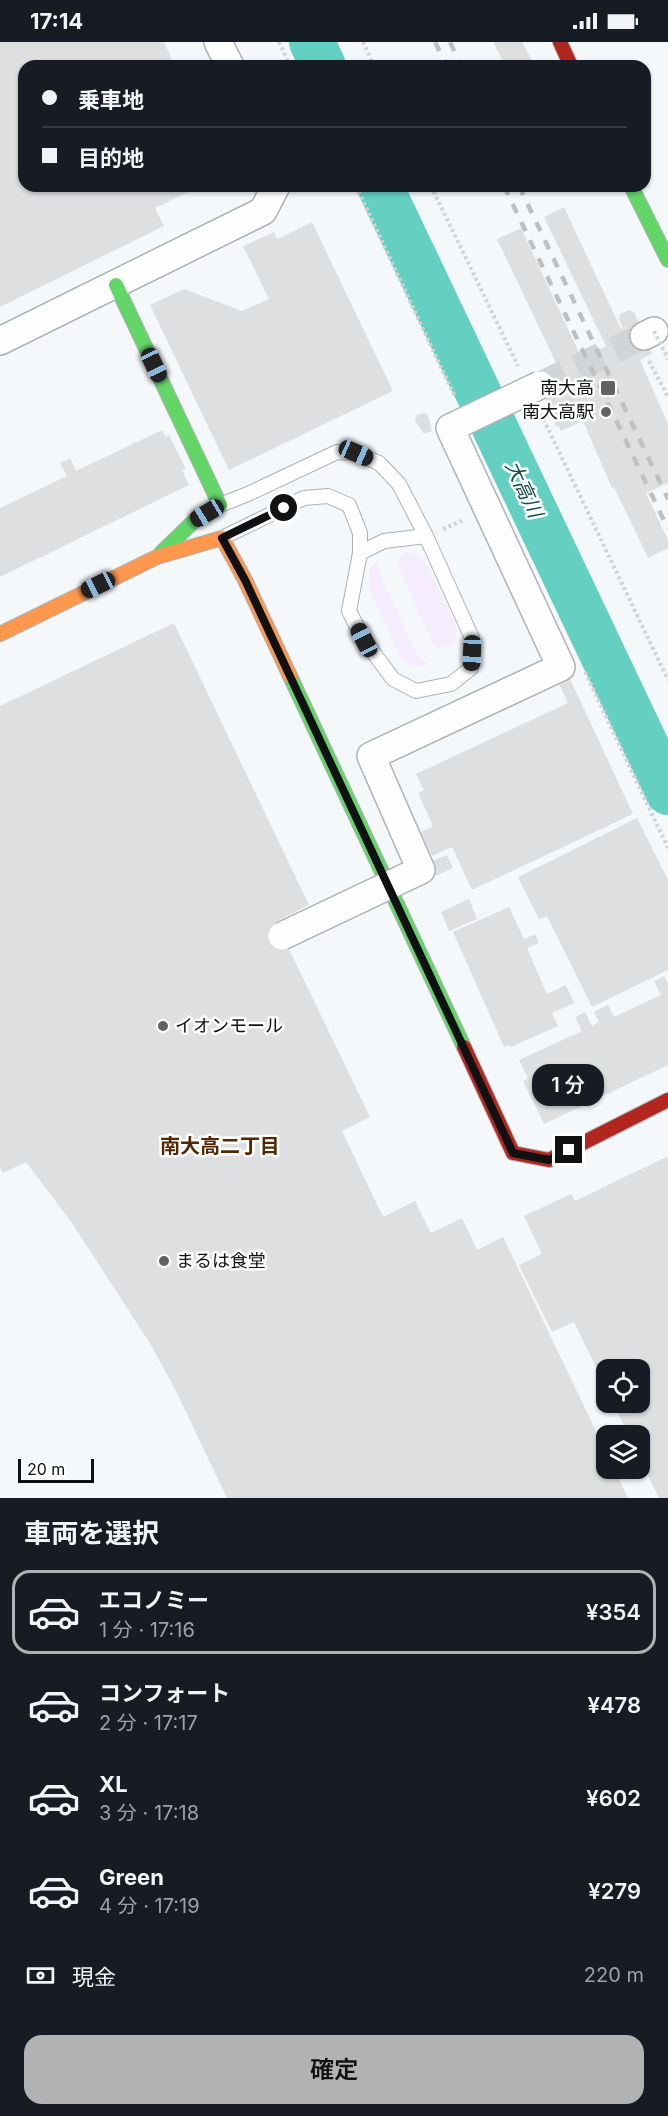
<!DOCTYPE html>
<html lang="ja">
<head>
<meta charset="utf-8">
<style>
  body { margin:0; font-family:Inter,"Noto Sans JP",sans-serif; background:#20242c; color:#f1f3f6; height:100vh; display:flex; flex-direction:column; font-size:22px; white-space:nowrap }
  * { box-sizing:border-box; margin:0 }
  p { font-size:20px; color:#9ea1a6 }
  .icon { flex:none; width:33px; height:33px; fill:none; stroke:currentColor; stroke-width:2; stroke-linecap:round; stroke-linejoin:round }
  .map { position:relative; height:1456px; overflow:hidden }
  .drawer { display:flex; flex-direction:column; background:#171b24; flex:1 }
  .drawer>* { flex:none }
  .hud { position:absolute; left:18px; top:18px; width:633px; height:132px; border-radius:18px; box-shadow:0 2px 4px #0004; display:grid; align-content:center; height:132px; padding:0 24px; background:#171b24 }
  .buttons { position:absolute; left:596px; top:1317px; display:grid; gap:12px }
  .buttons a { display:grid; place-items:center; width:54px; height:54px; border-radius:12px; background:#171b24; box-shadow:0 2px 4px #0004; font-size:30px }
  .scale { position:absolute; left:18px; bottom:15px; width:76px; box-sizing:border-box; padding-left:6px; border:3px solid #0f1112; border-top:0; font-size:16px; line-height:21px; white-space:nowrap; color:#0f1112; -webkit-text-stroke:4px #fff; paint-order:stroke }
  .end { position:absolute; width:27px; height:27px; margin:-14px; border:8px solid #0f1112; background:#fff; box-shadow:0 0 0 3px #fff }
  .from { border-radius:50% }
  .bubble { position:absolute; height:42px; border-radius:18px; background:#171b24; box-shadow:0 2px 4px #0004; font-size:20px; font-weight:600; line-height:42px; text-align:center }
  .car { position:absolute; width:18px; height:36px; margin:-18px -9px; border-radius:8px; box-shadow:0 0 4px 2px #0007; background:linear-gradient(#222 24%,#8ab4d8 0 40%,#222 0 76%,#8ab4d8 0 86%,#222 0) }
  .hud b { display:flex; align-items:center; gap:21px; height:57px; font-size:22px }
  .hud b+b { border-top:2px solid #363941 }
  .hud i { width:15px; height:15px; background:#f1f3f6 }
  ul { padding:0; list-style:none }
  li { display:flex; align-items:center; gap:18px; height:84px; margin:0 12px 9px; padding:0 12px; border:3px solid transparent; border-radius:18px }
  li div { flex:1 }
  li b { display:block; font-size:22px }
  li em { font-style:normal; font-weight:600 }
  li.current { border-color:#b0b2b4 }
  li>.icon { width:54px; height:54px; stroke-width:1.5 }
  h2 { padding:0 24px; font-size:27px; line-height:72px }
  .pay { display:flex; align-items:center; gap:15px; height:66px; padding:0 24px; font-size:22px }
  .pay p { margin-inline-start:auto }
  .cta { display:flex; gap:12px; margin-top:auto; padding:12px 24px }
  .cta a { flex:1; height:69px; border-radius:18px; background:#b0b2b4; color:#111; font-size:24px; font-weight:600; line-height:69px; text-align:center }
  .status { display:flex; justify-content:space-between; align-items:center; height:42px; padding:0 30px; background:#171b24; direction:ltr }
  .status svg { height:16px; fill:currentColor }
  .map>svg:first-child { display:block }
  .green { fill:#f5ecfd }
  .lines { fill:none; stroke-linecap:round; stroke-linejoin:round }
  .river { stroke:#64d0c2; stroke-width:46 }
  .building { fill:#dddfe1 }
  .street-tunnel { stroke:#d2d5d8; stroke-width:27; stroke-dasharray:27 14; stroke-linecap:butt }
  .lane-casing { stroke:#afb1b3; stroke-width:16 }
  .street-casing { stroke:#afb1b3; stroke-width:30 }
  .fast-casing { stroke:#afb1b3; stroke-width:16 }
  .slow-casing { stroke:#afb1b3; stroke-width:16 }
  .jam-casing { stroke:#afb1b3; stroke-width:16 }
  .path { stroke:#d3d3d5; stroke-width:4; stroke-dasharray:3 3; stroke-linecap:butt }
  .lane { stroke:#fefefe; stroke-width:14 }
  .street { stroke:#fefefe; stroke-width:27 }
  .fast { stroke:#63d668; stroke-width:14 }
  .slow { stroke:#ff974d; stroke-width:14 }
  .jam { stroke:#b3261e; stroke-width:14 }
  .rail { stroke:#bfc0c0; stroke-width:4.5; stroke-dasharray:10 10; stroke-linecap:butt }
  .street-bridge-casing { stroke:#afb1b3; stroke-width:30; stroke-linecap:butt }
  .path-bridge { stroke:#d3d3d5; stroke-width:4; stroke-dasharray:3 3; stroke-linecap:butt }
  .street-bridge { stroke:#fefefe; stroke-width:27 }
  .route { stroke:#0f1112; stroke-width:8 }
  .poi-dot { fill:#606264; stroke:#fff; stroke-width:2 }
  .labels { text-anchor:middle; stroke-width:5; stroke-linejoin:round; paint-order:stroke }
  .poi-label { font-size:18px; fill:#0f1112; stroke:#fff; text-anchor:end }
  .water-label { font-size:20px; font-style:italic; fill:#114d45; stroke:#fff }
  .neighbourhood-label { font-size:20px; font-weight:bold; fill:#532801; stroke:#fff }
</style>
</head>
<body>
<div class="status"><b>17:14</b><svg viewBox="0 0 49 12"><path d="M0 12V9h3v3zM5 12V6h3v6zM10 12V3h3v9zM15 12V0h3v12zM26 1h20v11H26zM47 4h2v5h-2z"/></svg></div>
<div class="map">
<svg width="668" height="1456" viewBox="0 0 668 1456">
  <rect width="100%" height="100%" fill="#f5f8fb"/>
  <g class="green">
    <path d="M406,510L418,513L426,521L455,580L456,594L453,603L438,606L432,600L398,524L399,515Z"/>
    <path d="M378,520L379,530L416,611L429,623L417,625L407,622L399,612L369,547L370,526Z"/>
  </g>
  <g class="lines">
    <g class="river">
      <path d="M312,0L323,24"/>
      <path d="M380,144L668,750"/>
    </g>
  </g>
  <g class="building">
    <path d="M0,0H164L175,24H24V144H200L155,166L164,184L0,265Z"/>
    <path d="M493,0H522L535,24H505Z"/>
    <path d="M564,165L621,287H623L619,277L620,272L629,268L634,270L652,312L640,318L668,382V441L646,451L668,498V506L648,516L614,445L612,446L583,379L561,389L559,384L556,385L537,334L558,325L497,197L521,186L581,315L606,304L544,175Z"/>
    <path d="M312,180L393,349L229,428L150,263L184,247L242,269L269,257L243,204L274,190L277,197Z"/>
    <path d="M424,371L428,373L432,389L424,392L415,379L417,373Z"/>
    <path d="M162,388L166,395L169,393L186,427L182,428L189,443L0,535V466L67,434L60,421L70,416L76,429Z"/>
    <path d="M174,581L309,863L276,880L370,1075L342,1089L383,1175L415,1159L431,1191L462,1176L477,1208L503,1195L606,1410V1426H614L628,1456H227L176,1349L151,1303L72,1181L26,1120L3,1131L0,1126V664Z"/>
    <path d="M570,637L633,772L472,848L452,805L432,814L421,790L433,784L418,751L424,748L416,732L568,661L559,642Z"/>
    <path d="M637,776L668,838V928L592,965L547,874L539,877L518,835Z"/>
    <path d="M447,813L453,826L436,834L430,820Z"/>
    <path d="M469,857L477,877L449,889L441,870Z"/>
    <path d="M509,865L524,897L535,892L539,901L527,906L547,952L566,943L574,961L552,971L558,984L511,1005L510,1003L504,1005L453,890Z"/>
    <path d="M664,934L668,942V1023L544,1082L523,1039L528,1036L519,1018L582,989L575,975L585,970L592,984L599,980L594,970L608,963L614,975L661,953L654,939Z"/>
    <path d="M668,1114V1456H659L639,1415V1394H629L613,1360H639V1328H606V1346L574,1280L552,1290L519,1223L542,1212L524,1174L571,1152L575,1159Z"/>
  </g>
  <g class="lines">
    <path class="street-tunnel" d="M540,343L644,294"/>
    <g class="lane-casing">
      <g id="lane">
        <path d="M220,463L248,452L337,410L356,411L379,421L399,442L426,494L472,596L471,626L451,642L416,649L393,637L364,598L349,569L360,511V491L349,463L328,454L304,456L222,496"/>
        <path d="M360,511L384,499L426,494"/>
      </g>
    </g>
    <g class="street-casing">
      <g id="street">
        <path d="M218,0L230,24"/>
        <path d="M644,294L654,289"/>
        <path d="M0,299L263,169L276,144"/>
      </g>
    </g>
    <g class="fast-casing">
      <g id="fast">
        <path d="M631,144L668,218"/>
        <path d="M116,243L220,463L195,478L161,511"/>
        <path d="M290,634L464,1005"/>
      </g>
    </g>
    <g class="slow-casing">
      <path id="slow" d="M0,592L157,515L222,496L245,538L290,634"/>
    </g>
    <g class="jam-casing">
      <g id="jam">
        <path d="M560,0L571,24"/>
        <path d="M464,1005L513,1111L549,1118L668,1058"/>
      </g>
    </g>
    <g class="path">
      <path d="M279,0L290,24"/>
      <path d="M363,0L374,24"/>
      <path d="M356,144L455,355"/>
      <path d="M431,144L518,324"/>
      <path d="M649,319L668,355"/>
      <path d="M541,372L668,638"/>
      <path d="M443,487L464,478"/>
      <path d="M585,630L668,806"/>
    </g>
    <use href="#lane" class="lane"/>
    <use href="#street" class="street"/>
    <use href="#fast" class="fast"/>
    <use href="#slow" class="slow"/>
    <use href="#jam" class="jam"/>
    <g class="rail">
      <path d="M435,0L447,24"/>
      <path d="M450,0L461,24"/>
      <path d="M504,144L668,487"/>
      <path d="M519,144L668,457"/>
    </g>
    <g class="street-bridge-casing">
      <path id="street-bridge" d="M282,894L421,828L371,714L561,625L450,386L540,343"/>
    </g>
    <path class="path-bridge" d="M654,289L668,317"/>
    <use href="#street-bridge" class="street-bridge"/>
  </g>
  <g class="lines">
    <path class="route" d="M284,466L222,496L245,538L513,1111L549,1118L569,1108"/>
  </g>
  <g class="poi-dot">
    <rect x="600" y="338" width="16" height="16" rx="3"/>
    <circle cx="606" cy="370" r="6"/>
    <circle cx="163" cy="984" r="6"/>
    <circle cx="164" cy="1219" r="6"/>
  </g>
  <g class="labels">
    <g class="poi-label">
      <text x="594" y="352">南大高</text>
      <text x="594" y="376">南大高駅</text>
      <text x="175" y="990" text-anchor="start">イオンモール</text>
      <text x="176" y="1225" text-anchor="start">まるは食堂</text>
    </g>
    <g class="water-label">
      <text transform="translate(524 447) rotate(65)" y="7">大高川</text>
    </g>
    <g class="neighbourhood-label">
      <text x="220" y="1111">南大高二丁目</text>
    </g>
  </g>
</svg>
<div class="buttons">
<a><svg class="icon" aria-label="locate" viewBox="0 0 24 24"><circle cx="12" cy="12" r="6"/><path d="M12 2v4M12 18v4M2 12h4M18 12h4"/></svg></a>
<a><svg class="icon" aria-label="layers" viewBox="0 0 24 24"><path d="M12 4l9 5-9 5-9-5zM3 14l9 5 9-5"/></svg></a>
</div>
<div class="scale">20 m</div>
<i class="end from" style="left:284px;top:466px"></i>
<i class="end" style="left:569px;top:1108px"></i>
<div class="bubble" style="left:532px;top:1022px;width:72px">1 分</div>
<i class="car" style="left:154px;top:323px;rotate:155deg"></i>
<i class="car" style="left:356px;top:411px;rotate:114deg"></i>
<i class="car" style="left:207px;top:471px;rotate:239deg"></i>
<i class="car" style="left:98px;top:543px;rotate:244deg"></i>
<i class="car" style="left:364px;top:598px;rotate:332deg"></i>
<i class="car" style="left:472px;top:611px;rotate:182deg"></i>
<div class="hud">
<b><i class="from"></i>乗車地</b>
<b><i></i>目的地</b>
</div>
</div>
<section class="drawer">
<h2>車両を選択</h2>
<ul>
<li class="current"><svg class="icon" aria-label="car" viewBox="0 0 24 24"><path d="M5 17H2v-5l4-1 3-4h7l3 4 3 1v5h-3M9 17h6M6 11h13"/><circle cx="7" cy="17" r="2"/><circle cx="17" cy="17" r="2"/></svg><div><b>エコノミー</b><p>1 分 · 17:16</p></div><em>¥354</em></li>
<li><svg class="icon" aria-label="car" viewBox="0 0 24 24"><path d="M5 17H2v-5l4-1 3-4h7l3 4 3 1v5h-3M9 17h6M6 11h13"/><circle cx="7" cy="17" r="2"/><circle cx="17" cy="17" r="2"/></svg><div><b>コンフォート</b><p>2 分 · 17:17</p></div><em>¥478</em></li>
<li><svg class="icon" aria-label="car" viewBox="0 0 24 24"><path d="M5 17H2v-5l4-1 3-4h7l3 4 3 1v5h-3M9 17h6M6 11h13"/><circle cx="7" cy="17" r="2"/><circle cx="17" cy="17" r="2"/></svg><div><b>XL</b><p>3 分 · 17:18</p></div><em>¥602</em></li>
<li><svg class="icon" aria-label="car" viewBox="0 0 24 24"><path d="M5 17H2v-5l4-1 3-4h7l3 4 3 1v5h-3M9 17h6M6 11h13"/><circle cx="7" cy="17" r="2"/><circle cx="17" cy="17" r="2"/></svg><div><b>Green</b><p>4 分 · 17:19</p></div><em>¥279</em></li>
</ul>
<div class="pay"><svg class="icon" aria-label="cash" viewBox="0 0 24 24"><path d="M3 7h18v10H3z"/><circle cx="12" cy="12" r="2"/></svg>現金<p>220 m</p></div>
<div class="cta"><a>確定</a></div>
</section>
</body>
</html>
